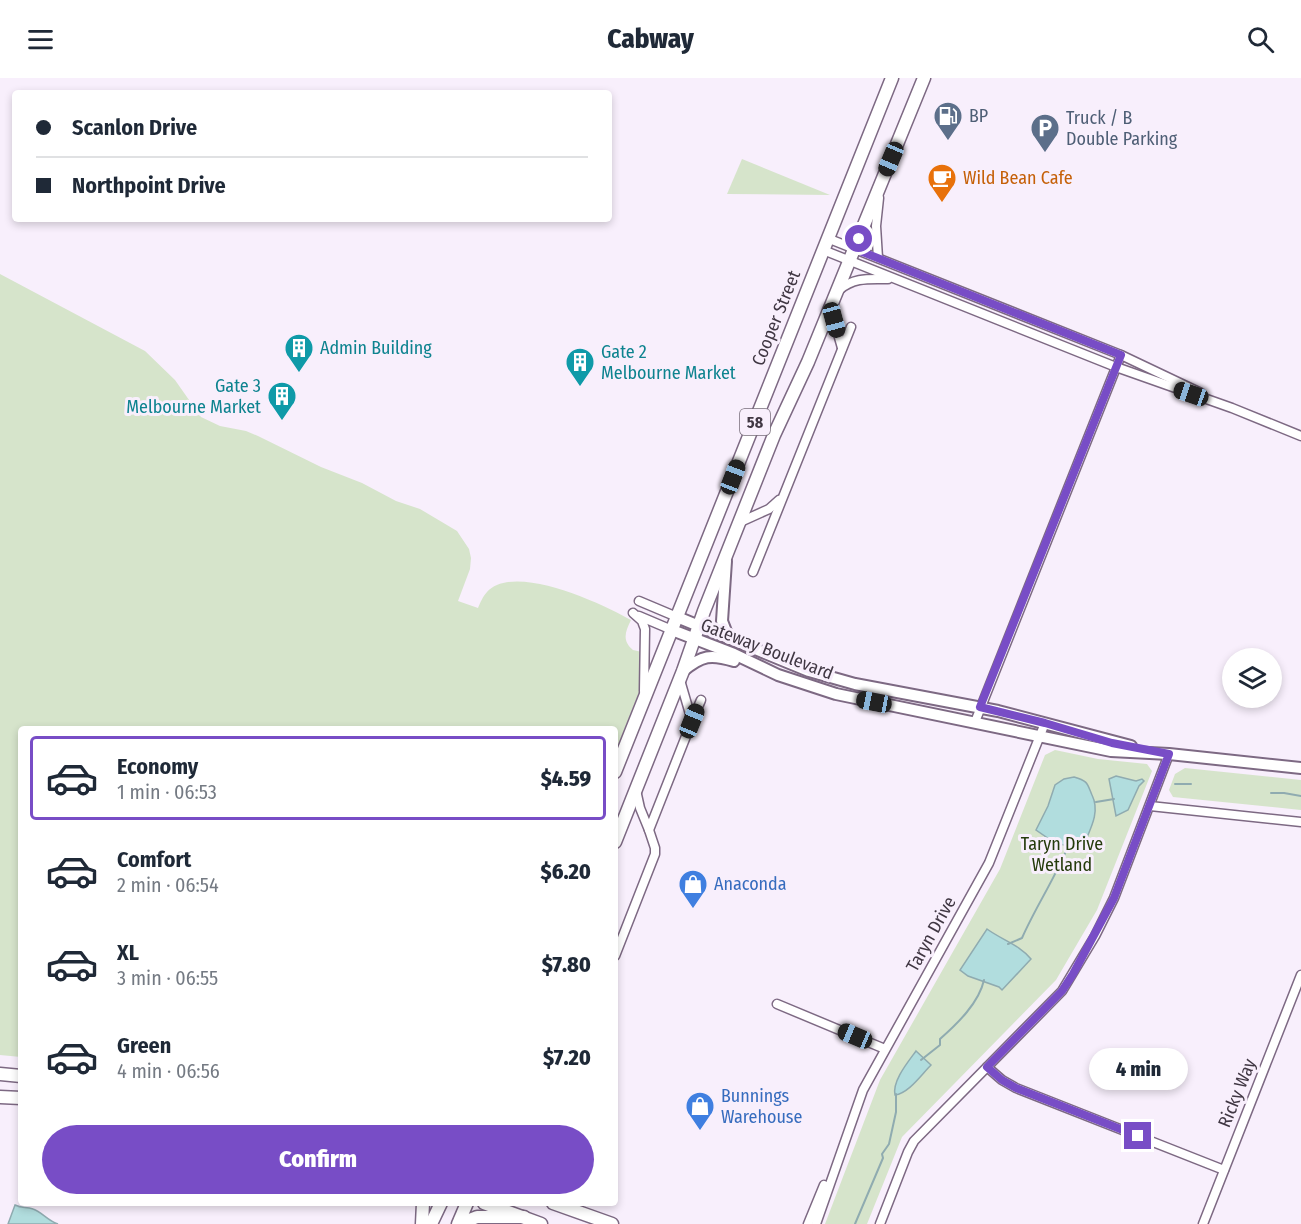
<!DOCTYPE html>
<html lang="en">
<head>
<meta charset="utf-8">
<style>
  body { margin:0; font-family:"Fira Sans Condensed",sans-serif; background:#f6f6f7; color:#1f2937; height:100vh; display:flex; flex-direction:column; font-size:22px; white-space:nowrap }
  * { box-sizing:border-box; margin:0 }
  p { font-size:20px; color:#747a83 }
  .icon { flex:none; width:33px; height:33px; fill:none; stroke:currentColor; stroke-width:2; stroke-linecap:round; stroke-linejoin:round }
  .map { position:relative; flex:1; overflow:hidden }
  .panel { position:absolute; left:18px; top:648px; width:600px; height:480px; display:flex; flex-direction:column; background:#fff; border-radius:6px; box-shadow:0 3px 9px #0003 }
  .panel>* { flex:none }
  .banner { position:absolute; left:12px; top:12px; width:600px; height:132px; border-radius:6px; box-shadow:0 3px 9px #0003; display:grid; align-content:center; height:132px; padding:0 24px; background:#fff }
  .fabs { position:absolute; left:1222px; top:570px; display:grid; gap:12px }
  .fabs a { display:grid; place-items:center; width:60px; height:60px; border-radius:50%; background:#fff; box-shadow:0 3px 9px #0003; font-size:30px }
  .end { position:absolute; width:27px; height:27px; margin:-14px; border:8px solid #784dc6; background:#fff; box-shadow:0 0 0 3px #fff }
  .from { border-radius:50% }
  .bubble { position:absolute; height:42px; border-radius:21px; background:#fff; box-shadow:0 3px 9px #0003; font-size:20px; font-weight:800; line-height:42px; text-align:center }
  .car { position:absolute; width:18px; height:36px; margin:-18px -9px; border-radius:8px; box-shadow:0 0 4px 2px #0007; background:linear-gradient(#222 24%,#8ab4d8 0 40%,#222 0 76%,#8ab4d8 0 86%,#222 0) }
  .banner b { display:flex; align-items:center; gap:21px; height:57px; font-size:22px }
  .banner b+b { border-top:2px solid #e0e1e3 }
  .banner i { width:15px; height:15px; background:#1f2937 }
  ul { padding:10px 0 0; list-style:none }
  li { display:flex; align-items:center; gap:18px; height:84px; margin:0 12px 9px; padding:0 12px; border:3px solid transparent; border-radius:6px }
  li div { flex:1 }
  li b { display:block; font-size:22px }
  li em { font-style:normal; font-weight:800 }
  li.active { border-color:#784dc6 }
  li>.icon { width:54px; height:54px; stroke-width:1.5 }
  .action { display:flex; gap:12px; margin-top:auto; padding:12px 24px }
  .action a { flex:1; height:69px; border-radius:36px; background:#784dc6; color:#fff; font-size:24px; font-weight:800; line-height:69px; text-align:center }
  header { display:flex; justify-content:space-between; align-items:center; height:78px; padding:0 24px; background:#fff; font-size:27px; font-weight:800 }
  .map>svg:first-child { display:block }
  .green { fill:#d6e4cb }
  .water { fill:#b1ddde; stroke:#8fabb0; stroke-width:1.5 }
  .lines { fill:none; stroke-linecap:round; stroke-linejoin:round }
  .stream { stroke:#8fabb0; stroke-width:2 }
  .minor-casing { stroke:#7d6983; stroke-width:11 }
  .tertiary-casing { stroke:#7d6983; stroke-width:14 }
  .primary-casing { stroke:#7d6983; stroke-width:15 }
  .minor { stroke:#fff; stroke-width:8 }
  .tertiary { stroke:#fff; stroke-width:10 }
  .primary { stroke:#fff; stroke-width:12 }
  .route { stroke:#784dc6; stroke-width:8 }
  .labels { text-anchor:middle; stroke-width:6; stroke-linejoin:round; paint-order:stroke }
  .shield { fill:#f8effc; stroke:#776e7a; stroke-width:1.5 }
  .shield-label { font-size:16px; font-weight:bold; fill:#403743 }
  .service-label { font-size:18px; fill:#4e5e75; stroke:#f8effc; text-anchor:start }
  .food-label { font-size:18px; fill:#c56008; stroke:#f8effc; text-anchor:start }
  .street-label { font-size:18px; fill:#403743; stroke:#f8effc }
  .culture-label { font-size:18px; fill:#0d838f; stroke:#f8effc; text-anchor:start }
  .park-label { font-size:18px; fill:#253b0c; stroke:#f8effc }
  .shop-label { font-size:18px; fill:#366cbe; stroke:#f8effc; text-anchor:start }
</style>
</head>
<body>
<header><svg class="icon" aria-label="menu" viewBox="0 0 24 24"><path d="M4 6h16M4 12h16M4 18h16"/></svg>Cabway<svg class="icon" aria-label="search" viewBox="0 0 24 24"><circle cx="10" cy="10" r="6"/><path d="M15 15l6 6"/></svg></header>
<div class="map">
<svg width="1301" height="1146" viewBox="0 0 1301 1146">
  <rect width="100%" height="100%" fill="#f8effc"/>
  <g class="green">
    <path d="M742,81L830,117L727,116Z"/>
    <path d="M0,196L145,273L175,302L201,339L220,348L246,353L258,358L321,389L362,405L396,423L420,431L457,453L469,471L471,480L470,491L458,523L478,530C480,525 483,518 487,514C514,484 603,526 631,542C625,554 622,563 633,572L642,574L640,612L615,675V651H21V979L0,977Z"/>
    <path d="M1055,672L1098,681L1147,686L1152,693L1097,832L1056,902L902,1059L867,1146H825L880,1002L1000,791L1045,677Z"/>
    <path d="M1185,690L1301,702V732L1173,719L1169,712L1175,696Z"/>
  </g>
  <g class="water">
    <path d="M1116,698L1136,703L1142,701L1144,703L1139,708L1128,732L1116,738L1109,701Z"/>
    <path d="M1074,699C1088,703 1087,705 1092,717C1101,735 1089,753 1082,771L1055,765L1036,752L1048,728L1055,707L1064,701Z"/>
    <path d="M987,851C1002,862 1020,867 1031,881L1002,912L999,909L968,898L960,892Z"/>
    <path d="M916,973L931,987C921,997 909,1015 895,1017C892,1003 908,984 916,973Z"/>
    <path d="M15,1127C22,1131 26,1128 33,1131C42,1134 48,1143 58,1146H8Z"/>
  </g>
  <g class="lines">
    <g class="stream">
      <path d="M1175,706H1191"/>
      <path d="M1271,715H1284L1301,718"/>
      <path d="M1096,724L1114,721"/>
      <path d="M1008,866L1022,860C1036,828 1056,799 1069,766"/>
      <path d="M921,982L940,967V961C957,946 979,925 984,902"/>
      <path d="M855,1146L883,1080L882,1076L889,1066L896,1034V1016"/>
    </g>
    <g class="minor-casing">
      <g id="minor">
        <path d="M827,160L1121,277L1201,315"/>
        <path d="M823,172L1116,289L1232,330L1301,358"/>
        <path d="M878,180L876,148L879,120"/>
        <path d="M839,212C854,199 869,201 888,201"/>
        <path d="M833,228L834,242L842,270"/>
        <path d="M738,445L769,431L779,422"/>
        <path d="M753,494L851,249"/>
        <path d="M639,523L677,539"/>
        <path d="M633,535L642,543L645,551L644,613"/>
        <path d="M639,538L672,552"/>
        <path d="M692,643L701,622"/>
        <path d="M975,644L1121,277"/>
        <path d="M636,712L640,730L649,752"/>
        <path d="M1150,728L1301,744"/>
        <path d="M615,878L655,776V770L649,752L692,643L680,602"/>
        <path d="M777,926L885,971"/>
        <path d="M987,989L1002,1002L1016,1010L1224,1092"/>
        <path d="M808,1146L824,1107"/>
        <path d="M816,1146L863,1012L989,785L1045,645"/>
        <path d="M880,1146L908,1074L914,1063L1062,913L1095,858L1114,820L1169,676"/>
        <path d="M1203,1146L1301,897"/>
      </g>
    </g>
    <g class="tertiary-casing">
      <g id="tertiary">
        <path d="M726,483L722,543L729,561"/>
        <path d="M677,539L809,593L855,606L998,633L1131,668"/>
        <path d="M672,552L734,576L778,597L836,616L1111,673L1169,676L1301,690"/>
        <path d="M683,593C702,577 711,576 734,583"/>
      </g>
    </g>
    <g class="primary-casing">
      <g id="primary">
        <path d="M615,694L892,0"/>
        <path d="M615,764L683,593L704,533L774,357L808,284L924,0"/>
        <path d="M0,996L21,998"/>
        <path d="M0,1019L21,1020"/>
        <path d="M484,1125L541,1146"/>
        <path d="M553,1125L612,1146"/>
        <path d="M422,1146L423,1125"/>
        <path d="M431,1146L441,1125"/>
        <path d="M458,1146L467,1125"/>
        <path d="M459,1146L477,1139H524"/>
      </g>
    </g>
    <use href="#minor" class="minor"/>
    <use href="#tertiary" class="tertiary"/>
    <use href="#primary" class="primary"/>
  </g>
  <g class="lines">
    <path class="route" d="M859,161L855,171L1121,277L980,629L1045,645L1112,665L1169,676L1114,820L1073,896L1062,913L987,989L1002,1002L1016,1010L1138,1058"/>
  </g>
  <defs>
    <g id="fuel-pin" transform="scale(1.5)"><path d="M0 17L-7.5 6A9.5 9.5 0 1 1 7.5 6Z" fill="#5c6f8a" stroke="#f8effc"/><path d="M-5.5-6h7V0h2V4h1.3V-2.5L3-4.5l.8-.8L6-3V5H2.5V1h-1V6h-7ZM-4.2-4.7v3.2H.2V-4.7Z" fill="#fff"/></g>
    <g id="parking-pin" transform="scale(1.5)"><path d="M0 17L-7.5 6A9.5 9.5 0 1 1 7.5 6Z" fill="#5c6f8a" stroke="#f8effc"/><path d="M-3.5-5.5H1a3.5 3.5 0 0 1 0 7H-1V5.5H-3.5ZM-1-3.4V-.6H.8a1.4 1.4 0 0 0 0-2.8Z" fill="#fff"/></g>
    <g id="cafe-pin" transform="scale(1.5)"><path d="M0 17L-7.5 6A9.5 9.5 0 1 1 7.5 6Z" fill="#e8710a" stroke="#f8effc"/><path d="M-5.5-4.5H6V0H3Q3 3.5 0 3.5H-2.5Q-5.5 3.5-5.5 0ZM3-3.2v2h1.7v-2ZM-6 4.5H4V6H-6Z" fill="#fff"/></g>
    <g id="building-pin" transform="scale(1.5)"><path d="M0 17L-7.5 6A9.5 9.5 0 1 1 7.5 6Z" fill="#0f9aa8" stroke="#f8effc"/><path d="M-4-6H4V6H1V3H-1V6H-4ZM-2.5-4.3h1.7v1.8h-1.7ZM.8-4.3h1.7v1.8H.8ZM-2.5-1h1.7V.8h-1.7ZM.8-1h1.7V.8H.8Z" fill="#fff"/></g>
    <g id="shop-pin" transform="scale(1.5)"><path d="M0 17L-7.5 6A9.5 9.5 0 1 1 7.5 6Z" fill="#3f7fe0" stroke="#f8effc"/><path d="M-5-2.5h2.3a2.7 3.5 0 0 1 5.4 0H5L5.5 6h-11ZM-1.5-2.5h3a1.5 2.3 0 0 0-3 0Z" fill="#fff"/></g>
  </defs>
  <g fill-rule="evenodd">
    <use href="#fuel-pin" x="948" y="38"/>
    <use href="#parking-pin" x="1045" y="50"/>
    <use href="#cafe-pin" x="942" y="100"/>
    <use href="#building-pin" x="299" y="270"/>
    <use href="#building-pin" x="580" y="284"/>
    <use href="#building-pin" x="282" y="318"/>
    <use href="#shop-pin" x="693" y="806"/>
    <use href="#shop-pin" x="700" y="1028"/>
  </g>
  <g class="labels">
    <rect class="shield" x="740" y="331" width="30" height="26" rx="4.5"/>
    <g class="shield-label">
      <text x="755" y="350">58</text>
    </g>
    <g class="service-label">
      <text x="969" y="44">BP</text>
      <text x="1066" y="46">Truck / B<tspan x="1066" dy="21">Double Parking</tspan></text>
    </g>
    <g class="food-label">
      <text x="963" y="106">Wild Bean Cafe</text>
    </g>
    <g class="street-label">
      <text transform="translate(776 240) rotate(-68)" y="6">Cooper Street</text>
      <text transform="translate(767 571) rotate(21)" y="6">Gateway Boulevard</text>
      <text transform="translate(931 856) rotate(-61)" y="6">Taryn Drive</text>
      <text transform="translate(1237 1015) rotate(-68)" y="6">Ricky Way</text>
    </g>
    <g class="culture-label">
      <text x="320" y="276">Admin Building</text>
      <text x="601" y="280">Gate 2<tspan x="601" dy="21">Melbourne Market</tspan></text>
      <text x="261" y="314" text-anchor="end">Gate 3<tspan x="261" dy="21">Melbourne Market</tspan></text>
    </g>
    <g class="park-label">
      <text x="1062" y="772">Taryn Drive<tspan x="1062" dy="21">Wetland</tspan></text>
    </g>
    <g class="shop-label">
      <text x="714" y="812">Anaconda</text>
      <text x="721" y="1024">Bunnings<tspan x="721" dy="21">Warehouse</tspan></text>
    </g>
  </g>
</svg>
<div class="fabs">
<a><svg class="icon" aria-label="layers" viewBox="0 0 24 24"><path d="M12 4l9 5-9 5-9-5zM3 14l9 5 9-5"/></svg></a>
</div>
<i class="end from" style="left:859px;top:161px"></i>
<i class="end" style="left:1138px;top:1058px"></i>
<div class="bubble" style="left:1089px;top:970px;width:99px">4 min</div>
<i class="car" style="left:891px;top:81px;rotate:203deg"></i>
<i class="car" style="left:834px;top:242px;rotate:165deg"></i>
<i class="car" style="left:1191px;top:316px;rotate:289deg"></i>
<i class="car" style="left:733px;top:399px;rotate:21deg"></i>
<i class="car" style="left:874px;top:624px;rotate:281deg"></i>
<i class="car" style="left:692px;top:643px;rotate:22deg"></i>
<i class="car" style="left:855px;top:958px;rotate:293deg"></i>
<div class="banner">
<b><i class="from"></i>Scanlon Drive</b>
<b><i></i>Northpoint Drive</b>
</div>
<section class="panel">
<ul>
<li class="active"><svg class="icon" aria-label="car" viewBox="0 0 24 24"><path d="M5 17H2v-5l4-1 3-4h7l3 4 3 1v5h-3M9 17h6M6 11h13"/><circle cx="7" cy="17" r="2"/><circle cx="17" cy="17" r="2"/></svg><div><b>Economy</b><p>1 min · 06:53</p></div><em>$4.59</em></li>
<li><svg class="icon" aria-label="car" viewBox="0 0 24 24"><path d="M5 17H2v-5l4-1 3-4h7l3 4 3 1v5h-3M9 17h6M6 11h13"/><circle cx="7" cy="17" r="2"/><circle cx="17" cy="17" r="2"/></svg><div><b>Comfort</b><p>2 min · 06:54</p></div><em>$6.20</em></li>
<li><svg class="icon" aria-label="car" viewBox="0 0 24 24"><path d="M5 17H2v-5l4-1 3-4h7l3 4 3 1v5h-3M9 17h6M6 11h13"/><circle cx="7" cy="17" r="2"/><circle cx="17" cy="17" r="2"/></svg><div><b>XL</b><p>3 min · 06:55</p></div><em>$7.80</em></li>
<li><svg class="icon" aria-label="car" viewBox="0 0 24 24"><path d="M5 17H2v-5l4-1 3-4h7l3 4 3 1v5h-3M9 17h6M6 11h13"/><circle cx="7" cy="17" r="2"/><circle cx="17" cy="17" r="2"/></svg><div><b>Green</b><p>4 min · 06:56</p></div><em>$7.20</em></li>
</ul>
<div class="action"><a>Confirm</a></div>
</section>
</div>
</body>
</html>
